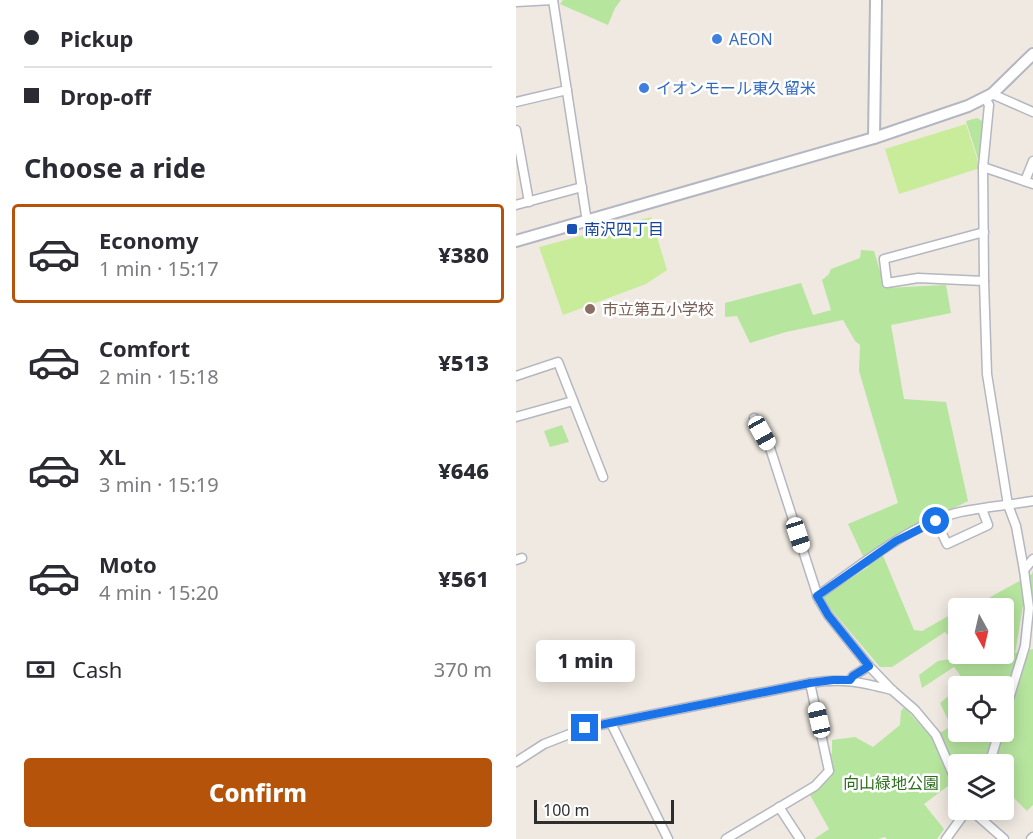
<!DOCTYPE html>
<html lang="en">
<head>
<meta charset="utf-8">
<style>
  body { margin:0; font-family:"Noto Sans","Noto Sans JP",sans-serif; background:#f2f2f3; color:#2b2b33; height:100vh; display:flex; flex-direction:column; font-size:22px; white-space:nowrap }
  * { box-sizing:border-box; margin:0 }
  p { font-size:20px; color:#7c7c81 }
  .icon { flex:none; width:33px; height:33px; fill:none; stroke:currentColor; stroke-width:2; stroke-linecap:round; stroke-linejoin:round }
  .map { position:relative; flex:1; overflow:hidden }
  .panel { display:flex; flex-direction:column; background:#fff; width:516px }
  .panel>* { flex:none }
  .guide { display:grid; align-content:center; height:132px; padding:0 24px; background:#fff }
  .needle { width:39px; rotate:172deg }
  .tools { position:absolute; left:432px; top:598px; display:grid; gap:12px }
  .tools a { display:grid; place-items:center; width:66px; height:66px; border-radius:6px; background:#fff; box-shadow:0 3px 15px #0003; font-size:30px }
  .scale { position:absolute; left:18px; bottom:15px; width:140px; box-sizing:border-box; padding-left:6px; border:3px solid #2e2e2e; border-top:0; font-size:16px; line-height:21px; white-space:nowrap; color:#2e2e2e; -webkit-text-stroke:4px #fff; paint-order:stroke }
  .end { position:absolute; width:27px; height:27px; margin:-14px; border:8px solid #1a73e8; background:#fff; box-shadow:0 0 0 3px #fff }
  .from { border-radius:50% }
  .bubble { position:absolute; height:42px; border-radius:6px; background:#fff; box-shadow:0 3px 15px #0003; font-size:20px; font-weight:800; line-height:42px; text-align:center }
  .car { position:absolute; width:18px; height:36px; margin:-18px -9px; border-radius:8px; box-shadow:0 0 4px 2px #0007; background:linear-gradient(#fff 24%,#345 0 40%,#fff 0 76%,#345 0 86%,#fff 0) }
  .guide b { display:flex; align-items:center; gap:21px; height:57px; font-size:22px }
  .guide b+b { border-top:2px solid #e1e1e2 }
  .guide i { width:15px; height:15px; background:#2b2b33 }
  ul { padding:0; list-style:none }
  li { display:flex; align-items:center; gap:18px; height:99px; margin:0 12px 9px; padding:0 12px; border:3px solid transparent; border-radius:6px }
  li div { flex:1 }
  li b { display:block; font-size:22px }
  li em { font-style:normal; font-weight:800 }
  li.on { border-color:#b45309 }
  li>.icon { width:54px; height:54px; stroke-width:1.5 }
  h2 { padding:0 24px; font-size:27px; line-height:72px }
  .pay { display:flex; align-items:center; gap:15px; height:66px; padding:0 24px; font-size:22px }
  .pay p { margin-inline-start:auto }
  .cta { display:flex; gap:12px; margin-top:auto; padding:12px 24px }
  .cta a { flex:1; height:69px; border-radius:6px; background:#b45309; color:#fff; font-size:24px; font-weight:800; line-height:69px; text-align:center }
  main { display:flex; flex:1; min-height:0 }
  .map>svg:first-child { display:block }
  .green { fill:#b6e59e }
  .pitch { fill:#c9ec9a }
  .lines { fill:none; stroke-linecap:round; stroke-linejoin:round }
  .minor-casing { stroke:#b4b7c1; stroke-width:11 }
  .tertiary-casing { stroke:#b4b7c1; stroke-width:14 }
  .minor { stroke:#fff; stroke-width:8 }
  .tertiary { stroke:#fff; stroke-width:10 }
  .route { stroke:#1a73e8; stroke-width:8 }
  .shop-dot { fill:#3f7fe0; stroke:#fff; stroke-width:2 }
  .transit-dot { fill:#1a4fb4; stroke:#fff; stroke-width:2 }
  .education-dot { fill:#8d6e63; stroke:#fff; stroke-width:2 }
  .labels { text-anchor:middle; stroke-width:5; stroke-linejoin:round; paint-order:stroke }
  .shop-label { font-size:16px; fill:#366cbe; stroke:#fff; text-anchor:start }
  .transit-label { font-size:16px; fill:#164399; stroke:#fff; text-anchor:start }
  .education-label { font-size:16px; fill:#785e54; stroke:#fff; text-anchor:start }
  .park-label { font-size:16px; fill:#2c6e1b; stroke:#fff }
</style>
</head>
<body>
<main>
<section class="panel">
<div class="guide">
<b><i class="from"></i>Pickup</b>
<b><i></i>Drop-off</b>
</div>
<h2>Choose a ride</h2>
<ul>
<li class="on"><svg class="icon" aria-label="car" viewBox="0 0 24 24"><path d="M5 17H2v-5l4-1 3-4h7l3 4 3 1v5h-3M9 17h6M6 11h13"/><circle cx="7" cy="17" r="2"/><circle cx="17" cy="17" r="2"/></svg><div><b>Economy</b><p>1 min · 15:17</p></div><em>¥380</em></li>
<li><svg class="icon" aria-label="car" viewBox="0 0 24 24"><path d="M5 17H2v-5l4-1 3-4h7l3 4 3 1v5h-3M9 17h6M6 11h13"/><circle cx="7" cy="17" r="2"/><circle cx="17" cy="17" r="2"/></svg><div><b>Comfort</b><p>2 min · 15:18</p></div><em>¥513</em></li>
<li><svg class="icon" aria-label="car" viewBox="0 0 24 24"><path d="M5 17H2v-5l4-1 3-4h7l3 4 3 1v5h-3M9 17h6M6 11h13"/><circle cx="7" cy="17" r="2"/><circle cx="17" cy="17" r="2"/></svg><div><b>XL</b><p>3 min · 15:19</p></div><em>¥646</em></li>
<li><svg class="icon" aria-label="car" viewBox="0 0 24 24"><path d="M5 17H2v-5l4-1 3-4h7l3 4 3 1v5h-3M9 17h6M6 11h13"/><circle cx="7" cy="17" r="2"/><circle cx="17" cy="17" r="2"/></svg><div><b>Moto</b><p>4 min · 15:20</p></div><em>¥561</em></li>
</ul>
<div class="pay"><svg class="icon" aria-label="cash" viewBox="0 0 24 24"><path d="M3 7h18v10H3z"/><circle cx="12" cy="12" r="2"/></svg>Cash<p>370 m</p></div>
<div class="cta"><a>Confirm</a></div>
</section>
<div class="map">
<svg width="517" height="839" viewBox="0 0 517 839">
  <rect width="100%" height="100%" fill="#efe9e1"/>
  <g class="green">
    <path d="M47,0H105L99,8L92,25L44,4Z"/>
    <path d="M461,118L466,121L464,165L450,121Z"/>
    <path d="M345,250L358,251L369,288L430,285L435,313L375,325L388,399L430,402L452,501L363,546L398,630L406,631L441,611L442,612V654H488V609H453L516,574L517,571V607L516,605L507,606L499,653L517,649V805L511,811L488,788V765H442V777L441,775L435,780L436,783L408,804L428,829L421,839H371L369,837L362,839H298L313,829L294,795L317,774L315,754L316,753V740L339,737L357,747L384,725L385,711L388,707L416,738L435,726L424,703L442,688V732H488V687H443L449,682L438,667L406,688L403,675L422,661L440,658L439,643L429,632L376,667H364L307,600L309,595L352,567L332,524L382,503L343,371L344,345L339,341L327,320L270,332L234,343L221,316L209,317V303L285,283L297,315L315,310L306,280L313,274L315,269L344,258Z"/>
    <path d="M46,425L53,442L34,447L28,431Z"/>
  </g>
  <g class="pitch">
    <path d="M450,124L464,168L383,194L369,149Z"/>
    <path d="M135,217L151,270L130,284L47,315L23,247Z"/>
  </g>
  <g class="lines">
    <g class="minor-casing">
      <g id="minor">
        <path d="M37,0L71,222"/>
        <path d="M0,2L37,0"/>
        <path d="M476,94L517,112"/>
        <path d="M469,98L473,105L467,167L468,281L471,374L492,505L500,526L508,570L513,608L509,646L488,715"/>
        <path d="M0,102L51,90"/>
        <path d="M0,130L13,202"/>
        <path d="M467,167L517,184"/>
        <path d="M509,181L517,161"/>
        <path d="M0,205L66,187"/>
        <path d="M468,281L402,278L371,283L368,259L468,232"/>
        <path d="M0,376L42,362L87,477"/>
        <path d="M0,417L57,401"/>
        <path d="M238,418L254,448L303,600L312,615L353,666L376,690L399,710L420,735L442,786"/>
        <path d="M420,521L431,544L472,525L466,509"/>
        <path d="M0,560L6,558"/>
        <path d="M508,570L517,559"/>
        <path d="M301,596C341,568 396,523 444,512C468,507 493,505 517,501"/>
        <path d="M334,680L337,676L353,666"/>
        <path d="M95,723L152,839"/>
        <path d="M0,762L28,744L69,728L294,683C327,678 344,682 376,690"/>
        <path d="M473,765L483,732"/>
        <path d="M263,807L284,839"/>
        <path d="M455,810L488,839"/>
        <path d="M210,839L299,786L313,771L294,683"/>
        <path d="M430,839L451,810"/>
        <path d="M515,839L517,837"/>
      </g>
    </g>
    <g class="tertiary-casing">
      <g id="tertiary">
        <path d="M358,138L360,0"/>
        <path d="M0,241L358,138L452,106L476,94L517,54"/>
      </g>
    </g>
    <use href="#minor" class="minor"/>
    <use href="#tertiary" class="tertiary"/>
  </g>
  <g class="lines">
    <path class="route" d="M69,728L294,683L317,680H334L337,676L353,666L312,615L301,596L380,541L420,521"/>
  </g>
  <g class="shop-dot">
    <circle cx="201" cy="39" r="6"/>
    <circle cx="128" cy="88" r="6"/>
  </g>
  <rect class="transit-dot" x="50" y="223" width="12" height="12" rx="3"/>
  <circle class="education-dot" cx="74" cy="309" r="6"/>
  <g class="labels">
    <g class="shop-label">
      <text x="213" y="45">AEON</text>
      <text x="140" y="94">イオンモール東久留米</text>
    </g>
    <g class="transit-label">
      <text x="68" y="235">南沢四丁目</text>
    </g>
    <g class="education-label">
      <text x="86" y="315">市立第五小学校</text>
    </g>
    <g class="park-label">
      <text x="375" y="789">向山緑地公園</text>
    </g>
  </g>
</svg>
<div class="tools">
<a><svg class="needle" viewBox="-14 -14 28 28"><path d="M0-13l5 13h-10z" fill="#e53935"/><path d="M0 13l5-13h-10z" fill="#7c7c81"/></svg></a>
<a><svg class="icon" aria-label="locate" viewBox="0 0 24 24"><circle cx="12" cy="12" r="6"/><path d="M12 2v4M12 18v4M2 12h4M18 12h4"/></svg></a>
<a><svg class="icon" aria-label="layers" viewBox="0 0 24 24"><path d="M12 4l9 5-9 5-9-5zM3 14l9 5 9-5"/></svg></a>
</div>
<div class="scale">100 m</div>
<i class="end from" style="left:420px;top:521px"></i>
<i class="end" style="left:69px;top:728px"></i>
<div class="bubble" style="left:20px;top:640px;width:99px">1 min</div>
<i class="car" style="left:246px;top:433px;rotate:151deg"></i>
<i class="car" style="left:282px;top:535px;rotate:162deg"></i>
<i class="car" style="left:303px;top:720px;rotate:347deg"></i>
</div>
</main>
</body>
</html>
